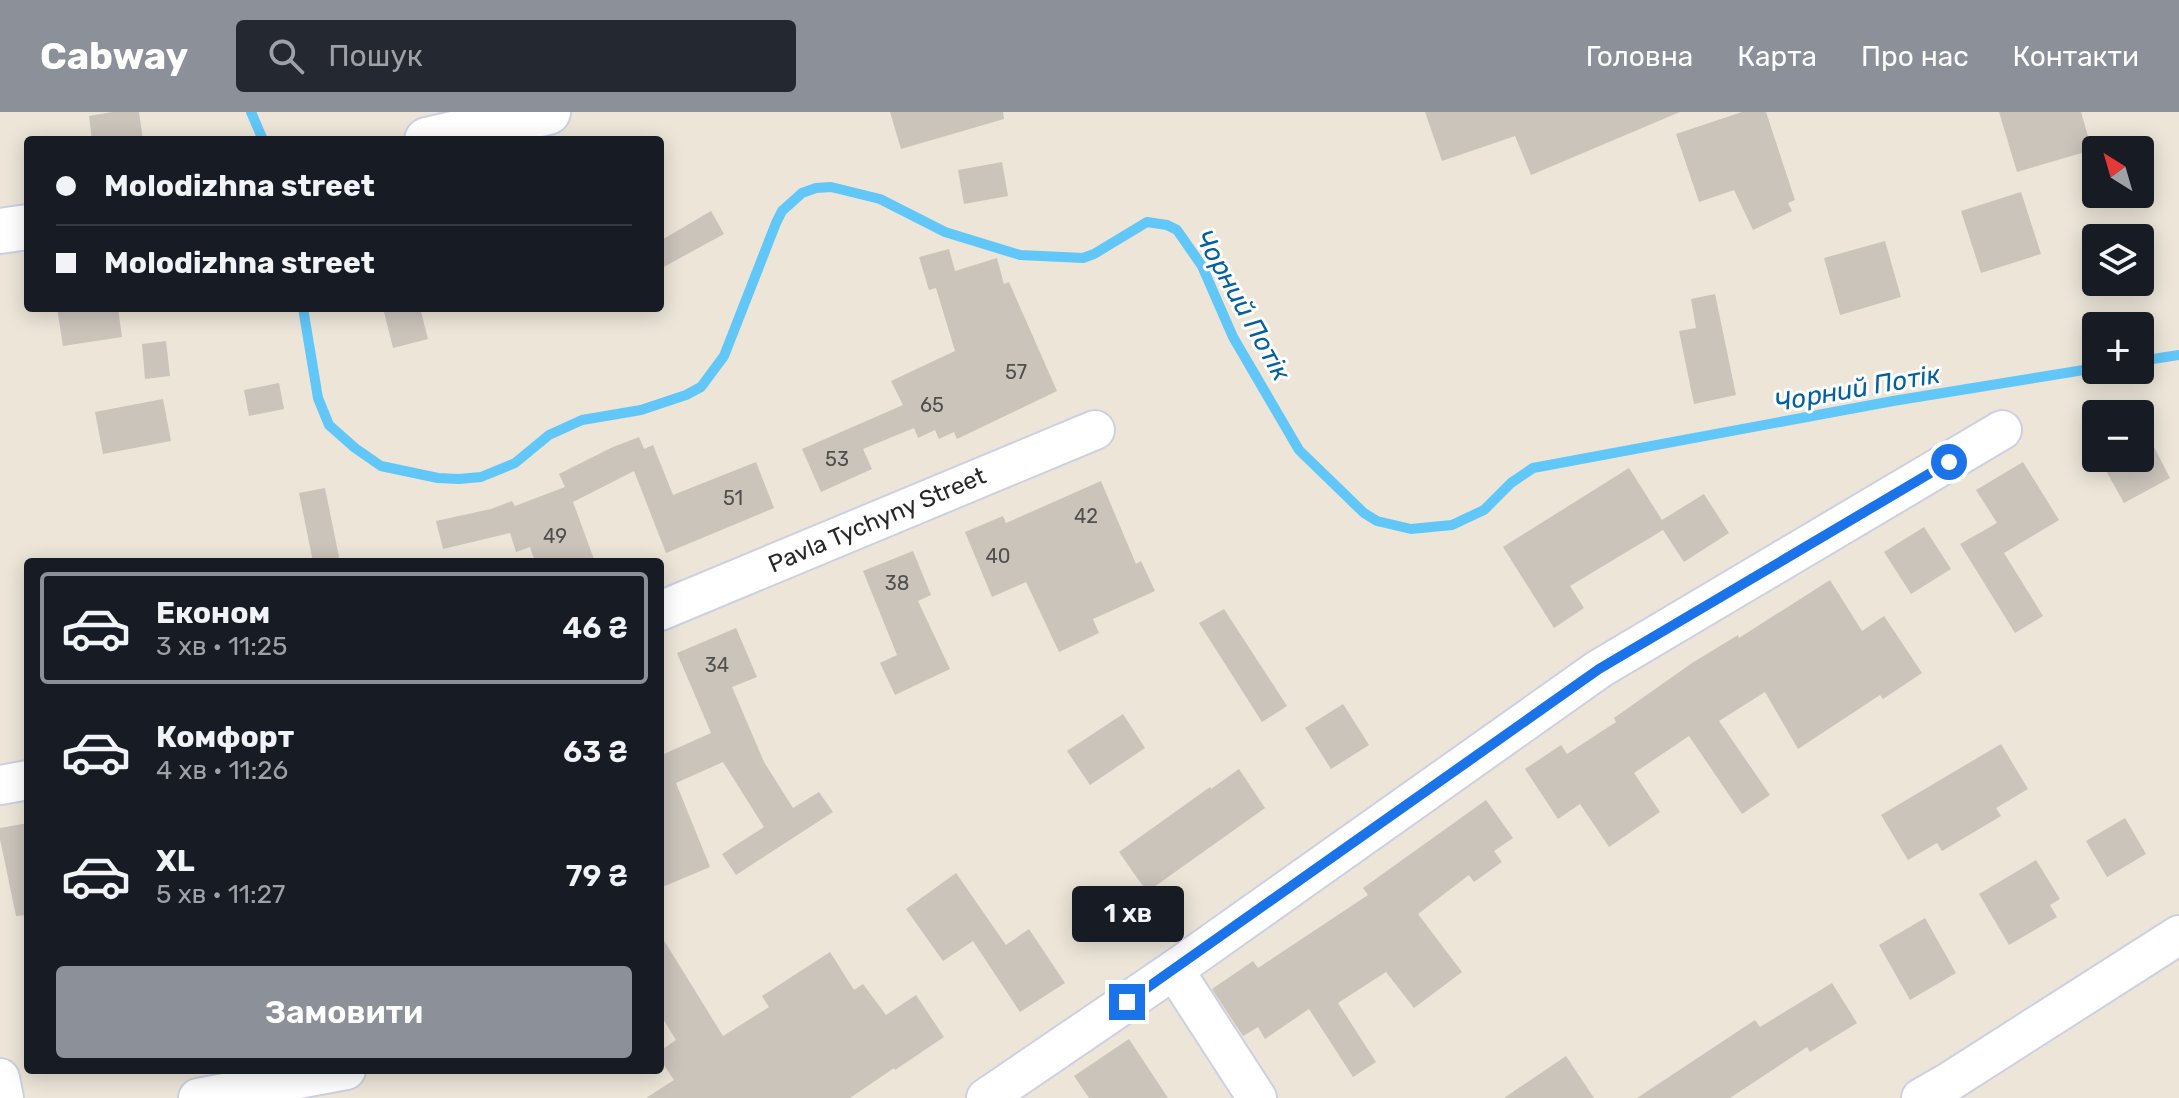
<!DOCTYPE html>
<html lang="uk">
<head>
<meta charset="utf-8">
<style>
  body { margin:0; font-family:Rubik,sans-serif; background:#242831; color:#f1f3f6; height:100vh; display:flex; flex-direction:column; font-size:30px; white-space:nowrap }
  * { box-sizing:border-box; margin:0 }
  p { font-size:26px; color:#9ea1a6 }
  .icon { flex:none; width:44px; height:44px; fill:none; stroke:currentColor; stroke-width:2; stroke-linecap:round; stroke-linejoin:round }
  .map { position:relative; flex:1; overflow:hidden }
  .drawer { position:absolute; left:24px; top:446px; width:640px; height:516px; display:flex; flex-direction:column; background:#171b24; border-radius:8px; box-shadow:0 4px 20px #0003 }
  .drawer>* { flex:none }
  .hud { position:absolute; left:24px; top:24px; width:640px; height:176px; border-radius:8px; box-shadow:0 4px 20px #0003; display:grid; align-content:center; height:176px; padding:0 32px; background:#171b24 }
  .needle { width:52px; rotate:323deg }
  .controls { position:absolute; left:2082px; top:24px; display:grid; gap:16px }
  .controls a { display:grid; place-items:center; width:72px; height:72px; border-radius:8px; background:#171b24; box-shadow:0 4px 20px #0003; font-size:40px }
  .end { position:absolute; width:36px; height:36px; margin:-18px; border:10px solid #1a73e8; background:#fff; box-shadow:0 0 0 4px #fff }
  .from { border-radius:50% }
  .bubble { position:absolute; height:56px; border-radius:8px; background:#171b24; box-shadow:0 4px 20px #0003; font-size:26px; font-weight:600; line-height:56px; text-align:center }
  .hud b { display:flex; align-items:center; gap:28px; height:76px; font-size:30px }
  .hud b+b { border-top:2px solid #363941 }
  .hud i { width:20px; height:20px; background:#f1f3f6 }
  ul { padding:14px 0 0; list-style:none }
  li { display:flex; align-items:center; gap:24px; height:112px; margin:0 16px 12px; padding:0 16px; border:4px solid transparent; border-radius:8px }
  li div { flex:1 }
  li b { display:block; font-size:30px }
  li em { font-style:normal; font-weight:600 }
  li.active { border-color:#8c9099 }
  li>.icon { width:72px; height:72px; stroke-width:1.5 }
  .primary-button { display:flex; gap:16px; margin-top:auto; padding:16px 32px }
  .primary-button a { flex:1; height:92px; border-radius:8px; background:#8c9099; color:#fff; font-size:32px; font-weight:600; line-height:92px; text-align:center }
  header { display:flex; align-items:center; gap:48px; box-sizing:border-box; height:112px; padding:0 40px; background:#8c9099; color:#fff }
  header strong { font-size:38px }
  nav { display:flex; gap:44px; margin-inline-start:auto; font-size:28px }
  .search { width:560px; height:72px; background:#242831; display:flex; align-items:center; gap:20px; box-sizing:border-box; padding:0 28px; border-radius:8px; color:#9ea1a6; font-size:30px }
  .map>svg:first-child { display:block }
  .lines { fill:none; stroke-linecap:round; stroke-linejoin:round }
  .stream { stroke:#61c6f8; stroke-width:10 }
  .building { fill:#cac4bb }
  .minor-casing { stroke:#cdd0e3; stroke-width:42 }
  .tertiary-casing { stroke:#cdd0e3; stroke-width:48 }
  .minor { stroke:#fff; stroke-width:38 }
  .tertiary { stroke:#fff; stroke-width:44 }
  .route { stroke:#1a73e8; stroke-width:10 }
  .labels { text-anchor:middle; stroke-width:6; stroke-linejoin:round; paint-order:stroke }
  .number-label { font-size:20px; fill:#504f4d }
  .street-label { font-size:24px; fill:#282828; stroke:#fff }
  .water-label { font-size:26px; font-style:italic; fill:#0260a2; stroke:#fff }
</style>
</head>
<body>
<header>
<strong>Cabway</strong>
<div class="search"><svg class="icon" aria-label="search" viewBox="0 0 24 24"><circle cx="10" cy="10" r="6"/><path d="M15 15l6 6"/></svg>Пошук</div>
<nav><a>Головна</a><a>Карта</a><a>Про нас</a><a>Контакти</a></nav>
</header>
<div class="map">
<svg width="2179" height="986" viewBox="0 0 2179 986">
  <rect width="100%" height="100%" fill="#ece5d8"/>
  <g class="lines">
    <g class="stream">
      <path d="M251,0L263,28"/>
      <path d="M303,196L318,286L329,313L355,336L381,354L438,366L459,367L481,365L515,351L549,323L582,308L641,298L686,283L701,275L724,244L776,111L782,99L802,81L816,76L831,75L880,87L945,120L1020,143L1083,146L1094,142L1147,110L1167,113L1177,118L1202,154L1233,225L1299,338L1364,401L1377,409L1411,417L1452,413L1484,398L1511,371L1533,356L1893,289L2096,256"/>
      <path d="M2140,249L2179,243"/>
    </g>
  </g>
  <g class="building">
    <path d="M112,0H139L143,28H92L89,4Z"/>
    <path d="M890,0H1003L1004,7L901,37Z"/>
    <path d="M1425,0H1680L1531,63L1515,24L1442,49Z"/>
    <path d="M1742,0H1766L1795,88L1788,91L1792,99L1753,118L1734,78L1699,90L1676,22Z"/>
    <path d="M1999,0H2081L2092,38L2017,60Z"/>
    <path d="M1002,50L1008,84L964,92L958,58Z"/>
    <path d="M2021,80L2041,142L1981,161L1961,99Z"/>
    <path d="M711,99L724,122L660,157V129Z"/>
    <path d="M1885,129L1901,185L1840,203L1824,146Z"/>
    <path d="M949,137L955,159L997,146L1004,172L1009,170L1057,279L957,327L954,320L939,327L935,318L918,326L914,316L863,337L872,357L821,380L802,337L903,293L891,269L955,239L936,176L929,178L919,145Z"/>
    <path d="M1715,182L1736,283L1694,292L1679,219L1696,216L1691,187Z"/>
    <path d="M57,196H118L122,225L63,234Z"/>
    <path d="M383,196H420L428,227L393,236Z"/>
    <path d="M166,229L170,264L145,267L142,232Z"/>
    <path d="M279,271L284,297L249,304L244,278Z"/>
    <path d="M163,287L171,329L103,342L95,300Z"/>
    <path d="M2140,308L2170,366L2124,391L2099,346H2140Z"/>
    <path d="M639,325L644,337L653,333L673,383L756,350L774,396L666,441L634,359L573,390L595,450H535L530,435L516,440L510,421L443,437L436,409L491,397L512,389L515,394L565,375L559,362L613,335Z"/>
    <path d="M2023,350L2059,408L2004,441L2043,504L2015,521L1960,432L1997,411L1976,378Z"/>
    <path d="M1629,356L1662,408L1704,382L1729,421L1684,450L1663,418L1570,474L1584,496L1554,516L1503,435Z"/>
    <path d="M1101,369L1136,452L1141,449L1155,479L1093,507L1099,521L1059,540L1026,470L992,485L965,420L1003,404L1006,411Z"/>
    <path d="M325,376L340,450H313L299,381Z"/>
    <path d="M1924,415L1951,457L1911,482L1884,440Z"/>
    <path d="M913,439L931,483L918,489L950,557L895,583L880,551L897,543L863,459Z"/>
    <path d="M1830,468L1862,519L1884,504L1922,561L1883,587L1880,583L1798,637L1765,580L1719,609L1770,683L1742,702L1689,624L1634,661L1660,700L1609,735L1580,692L1558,707L1525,657L1561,633L1567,642L1616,610L1614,606L1692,551L1738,523L1739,526Z"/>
    <path d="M1224,497L1287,594L1262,610L1199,511Z"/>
    <path d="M736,516L757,565L732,575L764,650L793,696L819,680L833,700L736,763L722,742L764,715L723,650L676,671L710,755L660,776V635L664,642L711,621L677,541Z"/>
    <path d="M1343,592L1369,633L1331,657L1305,616Z"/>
    <path d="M1123,602L1145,636L1090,673L1067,639Z"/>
    <path d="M2001,632L2028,677L1996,696L2001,704L1942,739L1937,731L1908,748L1881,703Z"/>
    <path d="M1239,657L1265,696L1147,780L1119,740L1210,675L1211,677Z"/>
    <path d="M1486,688L1513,726L1494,739L1502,750L1474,770L1469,763L1418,802L1462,860L1414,896L1386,860L1338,891L1376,950L1353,965L1309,897L1265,927L1258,915L1243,924L1212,877L1253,849L1258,856L1368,783L1363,776Z"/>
    <path d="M2125,706L2146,742L2107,765L2086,729Z"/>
    <path d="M28,711V803L16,804L0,727V716Z"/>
    <path d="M2036,748L2060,787L2050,793L2057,805L2009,833L1979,782Z"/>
    <path d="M956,761L1006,833L1029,817L1065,871L1020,900L973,829L943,849L906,797Z"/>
    <path d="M1925,806L1956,861L1910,888L1879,833Z"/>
    <path d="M660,822L723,924L769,895L762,884L830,840L854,878L863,872L886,903L916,883L944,925L895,958L894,956L850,986H646L674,968L660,947V939L676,928L660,902Z"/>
    <path d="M1832,871L1857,911L1810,940L1807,935L1730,986H1637L1755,908L1760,915Z"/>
    <path d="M1129,927L1168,986H1089L1074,964Z"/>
    <path d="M1566,944L1594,986H1504Z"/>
  </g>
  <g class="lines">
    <g class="minor-casing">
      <g id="minor">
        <path d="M660,499L1095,318"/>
        <path d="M0,673L28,668"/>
        <path d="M1174,858L1257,986"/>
        <path d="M0,966L4,986"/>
        <path d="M198,986L346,958"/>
        <path d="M986,986L1174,858L1599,557L2002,318"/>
        <path d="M1921,986L1949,970L2179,823"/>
      </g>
    </g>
    <g class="tertiary-casing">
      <g id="tertiary">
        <path d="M427,28L548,0"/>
        <path d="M0,119L28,115"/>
      </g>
    </g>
    <use href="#minor" class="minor"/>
    <use href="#tertiary" class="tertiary"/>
  </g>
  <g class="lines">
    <path class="route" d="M1127,890L1599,557L1949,350"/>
  </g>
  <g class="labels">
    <g class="number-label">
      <text x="1016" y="267">57</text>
      <text x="932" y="300">65</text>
      <text x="837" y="354">53</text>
      <text x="733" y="393">51</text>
      <text x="1086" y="411">42</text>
      <text x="555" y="431">49</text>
      <text x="998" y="451">40</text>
      <text x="897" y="478">38</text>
      <text x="717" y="560">34</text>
    </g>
    <g class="street-label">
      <text transform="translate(877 408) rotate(-23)" y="8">Pavla Tychyny Street</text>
    </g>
    <g class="water-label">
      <text transform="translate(1243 193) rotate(61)" y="9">Чорний Потік</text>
      <text transform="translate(1857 276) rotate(-10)" y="9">Чорний Потік</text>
    </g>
  </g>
</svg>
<div class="controls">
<a><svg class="needle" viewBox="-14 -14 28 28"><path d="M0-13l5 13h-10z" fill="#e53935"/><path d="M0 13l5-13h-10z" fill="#9ea1a6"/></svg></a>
<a><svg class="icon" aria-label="layers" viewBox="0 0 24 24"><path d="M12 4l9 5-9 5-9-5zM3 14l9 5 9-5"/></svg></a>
<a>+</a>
<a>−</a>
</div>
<i class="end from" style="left:1949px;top:350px"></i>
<i class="end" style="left:1127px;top:890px"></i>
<div class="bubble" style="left:1072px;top:774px;width:112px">1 хв</div>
<div class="hud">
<b><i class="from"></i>Molodizhna street</b>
<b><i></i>Molodizhna street</b>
</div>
<section class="drawer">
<ul>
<li class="active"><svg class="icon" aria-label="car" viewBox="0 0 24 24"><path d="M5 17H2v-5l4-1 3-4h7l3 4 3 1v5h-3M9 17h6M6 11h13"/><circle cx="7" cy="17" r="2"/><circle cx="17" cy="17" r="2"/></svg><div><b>Економ</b><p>3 хв · 11:25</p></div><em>46 ₴</em></li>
<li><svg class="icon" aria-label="car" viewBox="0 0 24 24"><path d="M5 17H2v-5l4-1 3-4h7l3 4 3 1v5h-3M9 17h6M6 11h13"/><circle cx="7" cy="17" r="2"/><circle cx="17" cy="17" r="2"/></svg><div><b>Комфорт</b><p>4 хв · 11:26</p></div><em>63 ₴</em></li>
<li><svg class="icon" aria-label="car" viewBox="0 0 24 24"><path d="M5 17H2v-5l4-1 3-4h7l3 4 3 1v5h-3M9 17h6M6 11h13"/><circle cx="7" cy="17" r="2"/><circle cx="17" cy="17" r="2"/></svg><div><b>XL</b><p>5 хв · 11:27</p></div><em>79 ₴</em></li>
</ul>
<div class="primary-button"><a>Замовити</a></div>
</section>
</div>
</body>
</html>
